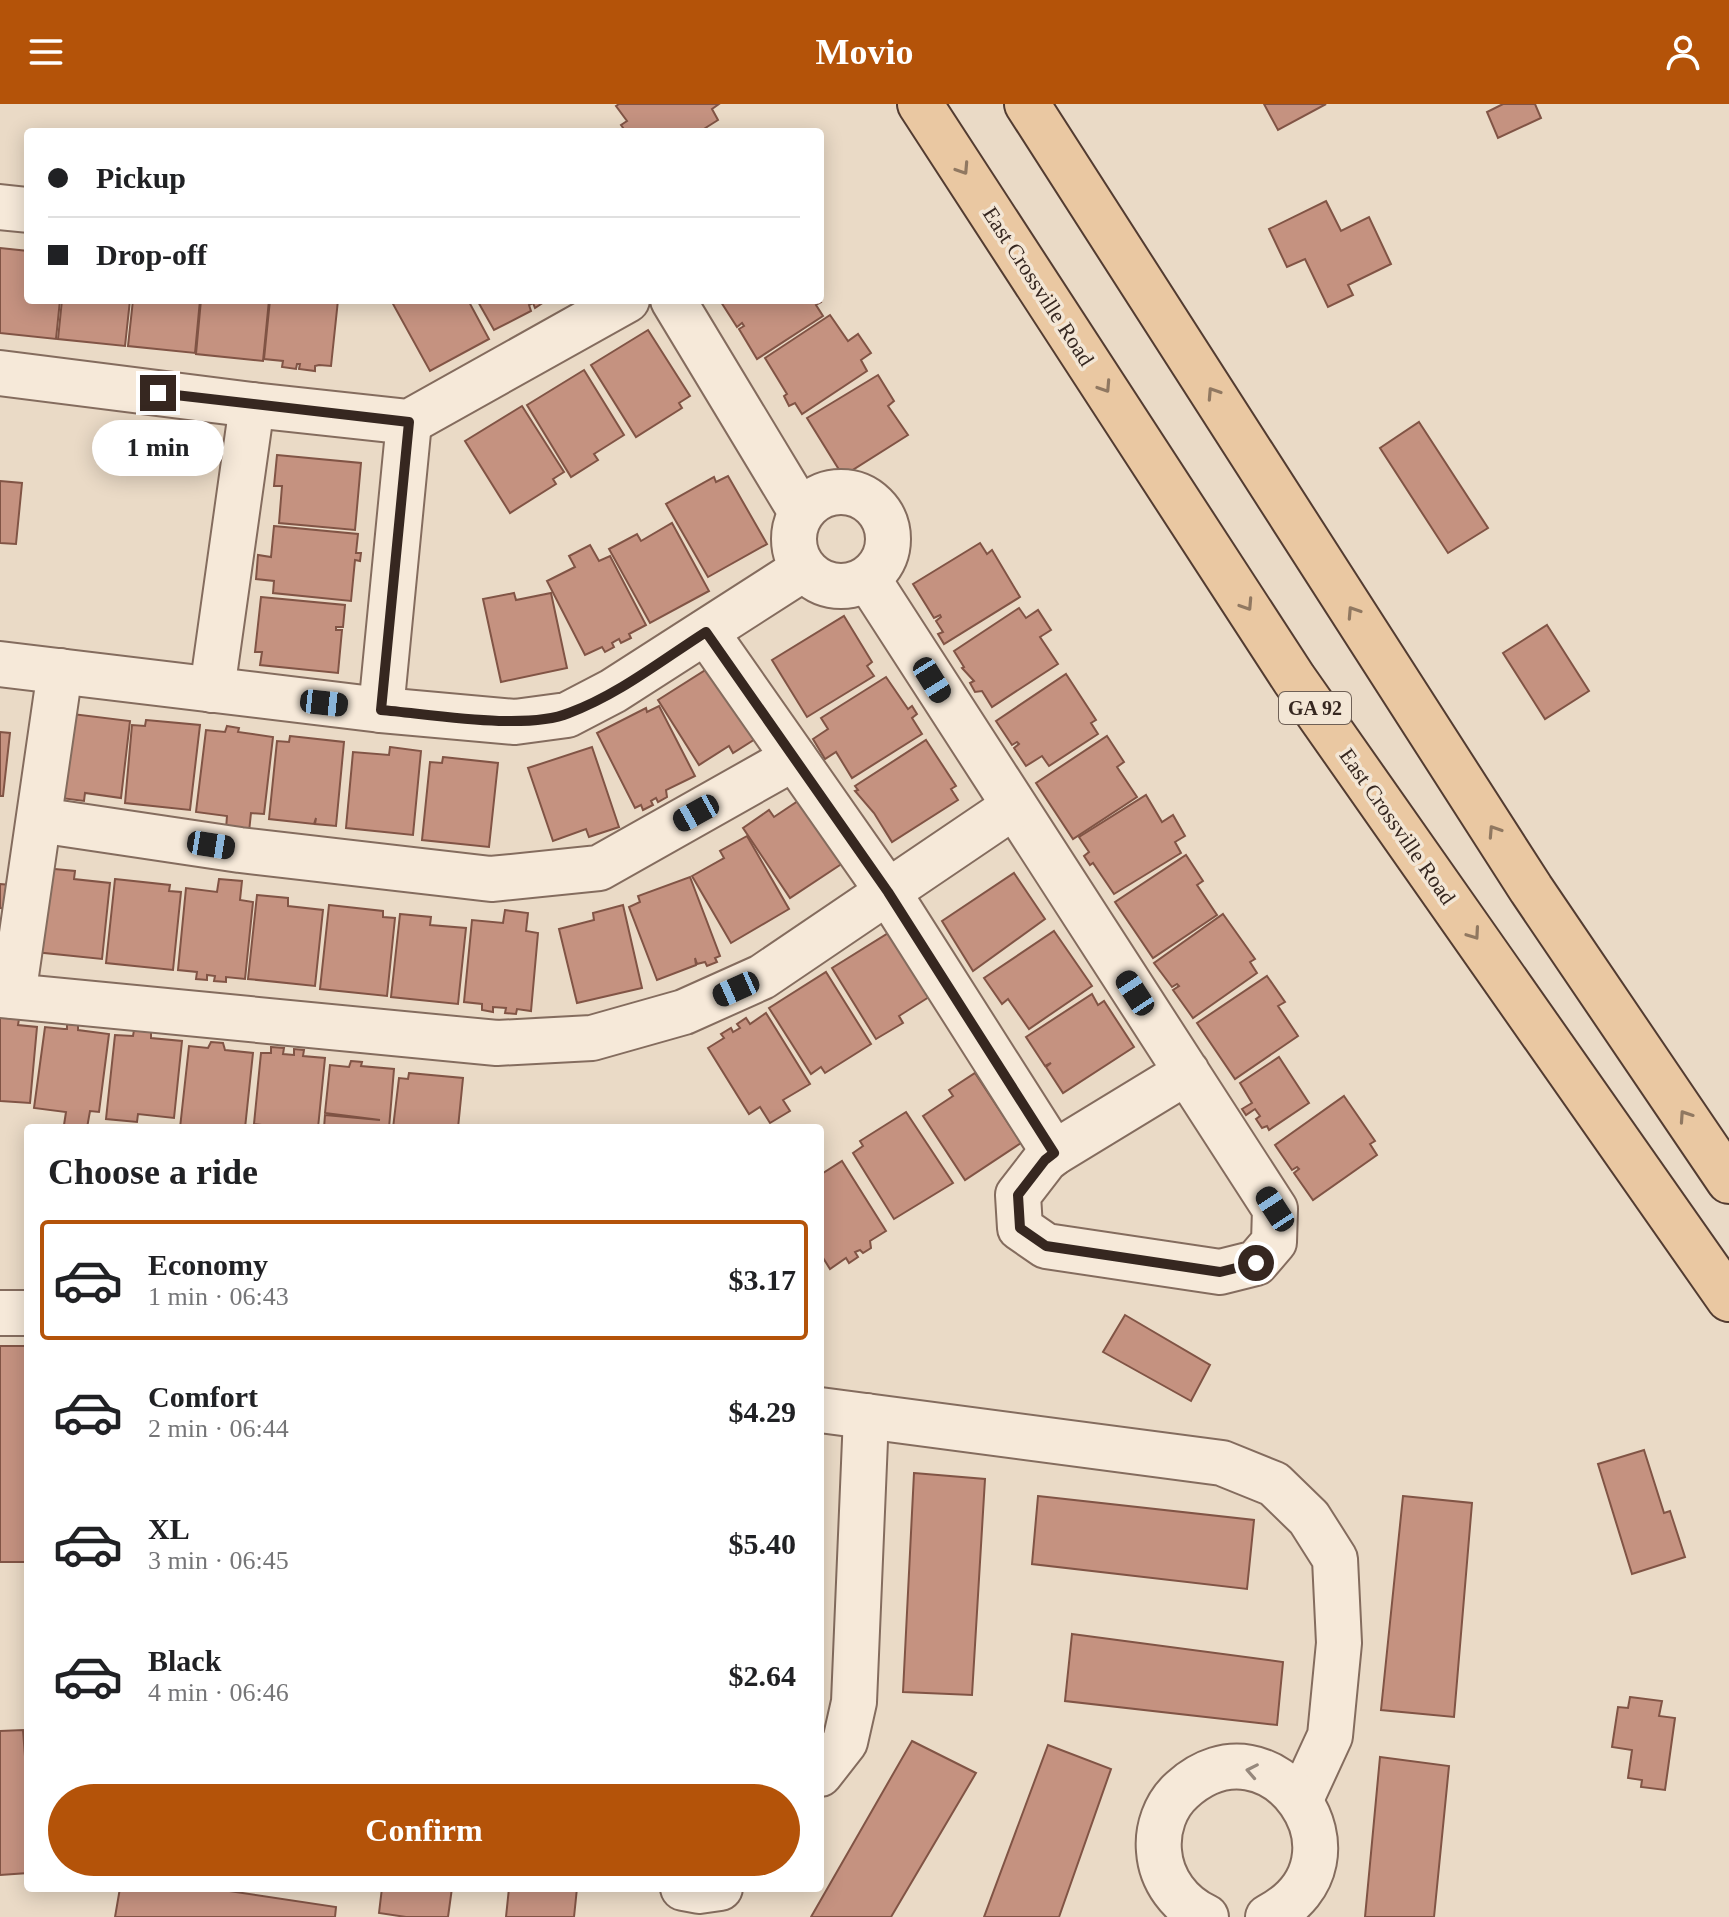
<!DOCTYPE html>
<html lang="en">
<head>
<meta charset="utf-8">
<style>
  body { margin:0; font-family:Georgia,serif; background:#f2f2f2; color:#202124; height:100vh; display:flex; flex-direction:column; font-size:30px; white-space:nowrap }
  * { box-sizing:border-box; margin:0 }
  p { font-size:26px; color:#757577 }
  .icon { flex:none; width:44px; height:44px; fill:none; stroke:currentColor; stroke-width:2; stroke-linecap:round; stroke-linejoin:round }
  .map { position:relative; flex:1; overflow:hidden }
  .details { position:absolute; left:24px; top:1020px; width:800px; height:768px; display:flex; flex-direction:column; background:#fff; border-radius:8px; box-shadow:0 4px 20px #0003 }
  .details>* { flex:none }
  .top-card { position:absolute; left:24px; top:24px; width:800px; height:176px; border-radius:8px; box-shadow:0 4px 20px #0003; display:grid; align-content:center; height:176px; padding:0 24px; background:#fff }
  .end { position:absolute; width:36px; height:36px; margin:-18px; border:10px solid #362720; background:#fff; box-shadow:0 0 0 4px #fff }
  .from { border-radius:50% }
  .bubble { position:absolute; height:56px; border-radius:28px; background:#fff; box-shadow:0 4px 20px #0003; font-size:26px; font-weight:700; line-height:56px; text-align:center }
  .car { position:absolute; width:24px; height:48px; margin:-24px -12px; border-radius:10px; box-shadow:0 0 6px 2px #0007; background:linear-gradient(#222 24%,#8ab4d8 0 40%,#222 0 76%,#8ab4d8 0 86%,#222 0) }
  .top-card b { display:flex; align-items:center; gap:28px; height:76px; font-size:30px }
  .top-card b+b { border-top:2px solid #e0e0e0 }
  .top-card i { width:20px; height:20px; background:#202124 }
  ul { padding:0; list-style:none }
  li { display:flex; align-items:center; gap:24px; height:120px; margin:0 16px 12px; padding:0 8px; border:4px solid transparent; border-radius:8px }
  li div { flex:1 }
  li b { display:block; font-size:30px }
  li em { font-style:normal; font-weight:700 }
  li.current { border-color:#b45309 }
  li>.icon { width:72px; height:72px; stroke-width:1.5 }
  h2 { padding:0 24px; font-size:36px; line-height:96px }
  .button { display:flex; gap:16px; margin-top:auto; padding:16px 24px }
  .button a { flex:1; height:92px; border-radius:48px; background:#b45309; color:#fff; font-size:32px; font-weight:700; line-height:92px; text-align:center }
  header { display:flex; justify-content:space-between; align-items:center; height:104px; padding:0 24px; background:#b45309; color:#fff; font-size:36px; font-weight:700 }
  .map>svg:first-child { display:block }
  .building { fill:#c59280; stroke:#815445; stroke-width:2 }
  .lines { fill:none; stroke-linecap:round; stroke-linejoin:round }
  .minor-casing { stroke:#846c5e; stroke-width:48 }
  .major-casing { stroke:#533c31; stroke-width:48 }
  .minor { stroke:#f6e9d9; stroke-width:44 }
  .major { stroke:#eac8a2; stroke-width:44 }
  .oneway { stroke:#907861 }
  .oneway2 { stroke:#96887c }
  .route { stroke:#362720; stroke-width:10 }
  .labels { text-anchor:middle; stroke-width:7; stroke-linejoin:round; paint-order:stroke }
  .shield { fill:#f3e6d5; stroke:#6f6056; stroke-width:2 }
  .shield-label { font-size:20px; font-weight:bold; fill:#362720 }
  .street-label { font-size:22px; fill:#362720; stroke:#f3e6d5 }
</style>
</head>
<body>
<header><svg class="icon" aria-label="menu" viewBox="0 0 24 24"><path d="M4 6h16M4 12h16M4 18h16"/></svg>Movio<svg class="icon" aria-label="person" viewBox="0 0 24 24"><circle cx="12" cy="8" r="4"/><path d="M4 21q1-7 8-7t8 7"/></svg></header>
<div class="map">
<svg width="1729" height="1813" viewBox="0 0 1729 1813">
  <rect width="100%" height="100%" fill="#eadac6"/>
  <g class="building">
    <path d="M619,0H719L712,5L718,16L699,28H626L621,21L627,17L616,2Z"/>
    <path d="M1264,0H1326L1278,26Z"/>
    <path d="M1503,0H1535L1541,14L1498,34L1487,8Z"/>
    <path d="M1326,97L1341,127L1369,113L1391,160L1348,181L1353,191L1328,203L1305,155L1287,163L1269,125Z"/>
    <path d="M0,144L28,147V196H60L56,235L0,229Z"/>
    <path d="M62,196H130L125,242L58,235Z"/>
    <path d="M133,196H200L195,249L128,242Z"/>
    <path d="M201,196H269L263,257L196,250Z"/>
    <path d="M270,196H338L331,262L319,261L315,262V267L299,265L300,260H297L296,265L282,263L283,257L264,255Z"/>
    <path d="M400,196H468L489,235L430,267L393,200Z"/>
    <path d="M477,196H547L535,204L533,199L529,201L531,207L494,226Z"/>
    <path d="M724,196H820L821,198L816,201L823,212L757,255L739,225L744,222L742,219L737,223L721,198Z"/>
    <path d="M830,211L848,237L858,230L871,249L861,256L867,267L802,310L795,299L789,302L784,292L787,290L765,254Z"/>
    <path d="M648,226L690,292L679,299L682,304L636,333L591,261Z"/>
    <path d="M584,266L624,331L594,350L598,356L571,373L527,301Z"/>
    <path d="M878,271L894,297L888,302L908,331L843,372L807,314Z"/>
    <path d="M522,302L564,368L553,375L556,380L510,409L465,337Z"/>
    <path d="M1419,318L1488,424L1448,449L1380,344Z"/>
    <path d="M277,351L361,359L355,426L279,419L282,382H274Z"/>
    <path d="M728,372L767,440L708,473L666,400L714,373L716,378Z"/>
    <path d="M0,377L22,379L16,440L0,439Z"/>
    <path d="M672,419L709,487L650,519L609,445L637,430L641,437Z"/>
    <path d="M274,422L358,430L356,449H361L360,457L355,456L351,497L273,489L274,477L256,475L258,451L271,453Z"/>
    <path d="M980,439L987,450L992,446L1020,493L944,540L938,530L943,528L936,517L941,513L940,511L934,514L913,480Z"/>
    <path d="M590,441L599,457L610,452L646,521L629,530L631,534L621,539L619,535L612,539L614,543L605,548L602,543L585,551L547,477L575,463L569,452Z"/>
    <path d="M514,489L516,496L551,489L567,564L501,578L483,495Z"/>
    <path d="M261,493L345,501L343,523H336V526H342L338,569L260,561L262,548H255Z"/>
    <path d="M1019,504L1026,514L1038,506L1051,526L1040,533L1058,560L992,603L982,587L975,588L970,579L974,577L962,564L964,563L954,547Z"/>
    <path d="M844,512L872,558L867,562L874,572L807,613L772,556Z"/>
    <path d="M1547,521L1589,587L1545,615L1503,549Z"/>
    <path d="M715,560L760,632L733,649L729,642L699,661L658,596Z"/>
    <path d="M1066,570L1096,616L1091,619L1098,630L1049,662L1042,652L1026,662L1014,644L1019,640L1017,638L1012,641L996,617Z"/>
    <path d="M886,573L908,605L912,602L917,610L912,614L922,630L852,674L836,648L825,655L813,635L828,625L821,614Z"/>
    <path d="M659,602L695,672L666,686L667,693L658,698L656,694L651,697L653,701L643,706L641,701L635,704L597,629L646,604L647,608Z"/>
    <path d="M64,609L130,617L121,694L85,689L84,697L53,693Z"/>
    <path d="M146,616L200,621L190,706L125,699L132,621L145,622Z"/>
    <path d="M227,622L239,624L238,628L273,633L264,710L251,709L249,728L226,725L227,712L196,708L206,626L225,628Z"/>
    <path d="M0,628L10,629L3,692H0Z"/>
    <path d="M290,632L344,638L336,722L315,720L316,714L314,720L269,715L277,637L289,638Z"/>
    <path d="M1107,632L1124,658L1117,663L1137,693L1073,735L1036,679Z"/>
    <path d="M926,636L956,682L951,685L958,696L892,738L874,709L855,687L858,686L855,682Z"/>
    <path d="M390,643L421,647L413,731L346,724L353,648L389,651Z"/>
    <path d="M592,643L619,723L589,733L586,725L553,737L528,664Z"/>
    <path d="M443,653L498,659L489,743L422,736L430,658L442,659Z"/>
    <path d="M1146,691L1162,718L1173,711L1185,732L1175,738L1181,749L1114,790L1093,759L1090,761L1084,752L1089,748L1079,733Z"/>
    <path d="M804,693L846,757L790,794L743,724L769,706L774,713Z"/>
    <path d="M747,732L789,805L731,839L692,772L724,754L720,747Z"/>
    <path d="M1186,751L1203,777L1197,781L1217,811L1153,854L1115,798Z"/>
    <path d="M44,764L75,767L74,775L110,779L102,855L35,848Z"/>
    <path d="M1014,769L1045,815L973,867L942,817Z"/>
    <path d="M690,773L720,852L715,854L717,858L707,862L705,858L697,860L695,854L696,861L657,876L629,803L640,798L638,792Z"/>
    <path d="M115,775L170,781L169,787L181,788L173,866L106,859Z"/>
    <path d="M219,775L242,777L240,796L253,798L245,875L226,873V878L214,877L215,872L207,871V876L196,875L197,868L178,866L186,784L217,788Z"/>
    <path d="M0,780L11,781L9,805L0,804Z"/>
    <path d="M257,791L288,794V802L323,806L315,882L248,875Z"/>
    <path d="M329,801L383,807V813L395,814L387,892L320,885Z"/>
    <path d="M623,801L642,884L577,899L559,825L594,816L593,809Z"/>
    <path d="M505,806L528,809L526,827L538,829L531,907L517,905L516,910L505,909L506,904L493,903V908L482,906V900L464,898L472,816L503,819Z"/>
    <path d="M400,810L431,813L430,821L466,824L458,900L391,893Z"/>
    <path d="M1223,810L1255,855L1250,858L1257,869L1193,914L1173,886L1179,882L1177,880L1172,883L1154,859Z"/>
    <path d="M1054,827L1092,882L1029,925L1008,895L1002,900L984,874Z"/>
    <path d="M890,828L929,893L899,912L903,919L876,935L832,864Z"/>
    <path d="M826,868L871,940L825,969L821,963L811,970L769,904Z"/>
    <path d="M1267,872L1285,898L1278,902L1298,932L1235,975L1197,919Z"/>
    <path d="M1092,890L1098,901L1104,897L1134,943L1063,989L1046,963L1051,959L1045,962L1026,933Z"/>
    <path d="M766,909L810,980L783,996L790,1007L770,1019L760,1003L749,1010L708,944L724,934L721,930L731,924L733,928L740,924L737,920L746,914L750,920Z"/>
    <path d="M0,913L19,915L18,921L37,923L30,999L0,997Z"/>
    <path d="M67,920L78,921V926L109,930L99,1008L90,1007L87,1024L64,1021L66,1008L34,1004L45,923L64,925H67Z"/>
    <path d="M134,926L151,928V934L182,937L174,1014L138,1010L137,1018L106,1015L115,931L133,932Z"/>
    <path d="M211,938L223,939L225,946L253,949L245,1024H180L189,942L208,944Z"/>
    <path d="M271,943L284,944L283,950L294,951V945L304,946L303,952L325,954L318,1024H285L254,1020L261,949H271Z"/>
    <path d="M1279,953L1309,999L1269,1026L1267,1022L1262,1024L1256,1015L1260,1012L1255,1005L1246,1011L1242,1005L1252,999L1240,979Z"/>
    <path d="M351,957L362,958L361,962L394,965L389,1024H324L325,1011L380,1016L325,1009L330,961L349,963Z"/>
    <path d="M409,969L463,974L458,1024H393L399,974L408,975Z"/>
    <path d="M975,969L1021,1039L965,1076L923,1012L953,992L949,986Z"/>
    <path d="M1344,992L1375,1037L1370,1040L1377,1051L1313,1096L1294,1069L1299,1065L1297,1063L1292,1066L1275,1041Z"/>
    <path d="M906,1008L953,1079L894,1115L853,1049L863,1042L860,1037Z"/>
    <path d="M842,1057L886,1127L870,1137L871,1144L863,1149L860,1146L855,1148L858,1153L849,1159L846,1154L830,1165L820,1149V1071Z"/>
    <path d="M1125,1211L1210,1261L1191,1297L1103,1248Z"/>
    <rect x="0" y="1242" width="28" height="216"/>
    <path d="M1644,1346L1664,1409L1670,1407L1685,1453L1632,1470L1598,1360Z"/>
    <path d="M914,1369L985,1375L972,1591L903,1588Z"/>
    <path d="M1038,1392L1254,1416L1247,1485L1032,1460Z"/>
    <path d="M1403,1392L1472,1399L1454,1613L1381,1606Z"/>
    <path d="M1072,1530L1283,1558L1277,1621L1065,1597Z"/>
    <path d="M1630,1593L1662,1597L1659,1612L1675,1614L1665,1686L1641,1683L1642,1676L1628,1674L1632,1646L1612,1643L1618,1603L1628,1604Z"/>
    <path d="M23,1626L28,1692V1769L0,1771V1627Z"/>
    <path d="M912,1637L976,1669L891,1813H811Z"/>
    <path d="M1048,1641L1111,1665L1059,1813H984Z"/>
    <path d="M1380,1653L1449,1662L1434,1813H1365Z"/>
    <path d="M120,1784H209L336,1803L335,1813H115Z"/>
    <path d="M382,1784H452L448,1813H406L379,1809Z"/>
    <path d="M509,1784H577L574,1813H506Z"/>
  </g>
  <g class="lines">
    <g class="minor-casing">
      <g id="minor">
        <path d="M0,103L28,106"/>
        <path d="M673,196L801,408"/>
        <path d="M0,269L252,301L409,318L627,196"/>
        <circle cx="841" cy="435" r="47"/>
        <path d="M868,475L1275,1105L1274,1138L1256,1159L1220,1168L1046,1142L1020,1124L1018,1091L1045,1056L1054,1049L1187,968"/>
        <path d="M706,528L888,788L1054,1049"/>
        <path d="M0,560L381,606L515,618L567,611L613,587L803,465"/>
        <path d="M212,586L252,301"/>
        <path d="M381,606L409,318"/>
        <path d="M39,716L240,746L491,775L599,764L794,654"/>
        <path d="M0,891L497,939L592,934L684,908L762,873L1013,703"/>
        <path d="M13,892L60,567"/>
        <path d="M0,1209H28"/>
        <path d="M820,1306L1222,1359L1274,1380L1309,1414L1335,1455L1339,1539L1330,1632L1301,1695"/>
        <path d="M820,1670L845,1638L854,1598L866,1312"/>
        <path d="M683,1784L699,1787L720,1784"/>
        <path d="M1206,1813C1180,1801 1161,1776 1159,1747C1157,1725 1165,1701 1182,1686C1271,1605 1379,1756 1268,1813"/>
      </g>
    </g>
    <g class="major-casing">
      <g id="major">
        <path d="M920,0L1294,575L1729,1195"/>
        <path d="M1027,0L1531,785L1729,1077"/>
      </g>
    </g>
    <use href="#minor" class="minor"/>
    <use href="#major" class="major"/>
  </g>
  <defs><path id="oneway-chevron" d="M-2-3.5L2.5 0L-2 3.5" fill="none" stroke-width="1.6" stroke-linecap="round" stroke-linejoin="round" transform="scale(2)"/></defs>
  <g class="oneway">
    <use href="#oneway-chevron" transform="translate(963 65) rotate(57)"/>
    <use href="#oneway-chevron" transform="translate(1105 283) rotate(57)"/>
    <use href="#oneway-chevron" transform="translate(1213 289) rotate(-123)"/>
    <use href="#oneway-chevron" transform="translate(1247 501) rotate(57)"/>
    <use href="#oneway-chevron" transform="translate(1353 508) rotate(-123)"/>
    <use href="#oneway-chevron" transform="translate(1494 727) rotate(-123)"/>
    <use href="#oneway-chevron" transform="translate(1474 830) rotate(55)"/>
    <use href="#oneway-chevron" transform="translate(1685 1012) rotate(-124)"/>
  </g>
  <use class="oneway2" href="#oneway-chevron" transform="translate(1252 1667) rotate(-169)"/>
  <g class="lines">
    <path class="route" d="M158,289L409,318L381,606C430,610 525,627 569,609C618,591 662,556 706,528L888,788L1054,1049L1045,1056L1018,1091L1020,1124L1046,1142L1220,1168L1256,1159"/>
  </g>
  <g class="labels">
    <rect class="shield" x="1279" y="588" width="72" height="32" rx="6"/>
    <g class="shield-label">
      <text x="1315" y="611">GA 92</text>
    </g>
    <g class="street-label">
      <text transform="translate(1039 182) rotate(57)" y="8">East Crossville Road</text>
      <text transform="translate(1398 722) rotate(55)" y="8">East Crossville Road</text>
    </g>
  </g>
</svg>
<i class="end from" style="left:1256px;top:1159px"></i>
<i class="end" style="left:158px;top:289px"></i>
<div class="bubble" style="left:92px;top:316px;width:132px">1 min</div>
<i class="car" style="left:932px;top:576px;rotate:148deg"></i>
<i class="car" style="left:324px;top:599px;rotate:96deg"></i>
<i class="car" style="left:696px;top:709px;rotate:241deg"></i>
<i class="car" style="left:211px;top:741px;rotate:99deg"></i>
<i class="car" style="left:736px;top:885px;rotate:246deg"></i>
<i class="car" style="left:1135px;top:889px;rotate:327deg"></i>
<i class="car" style="left:1275px;top:1105px;rotate:327deg"></i>
<div class="top-card">
<b><i class="from"></i>Pickup</b>
<b><i></i>Drop-off</b>
</div>
<section class="details">
<h2>Choose a ride</h2>
<ul>
<li class="current"><svg class="icon" aria-label="car" viewBox="0 0 24 24"><path d="M5 17H2v-5l4-1 3-4h7l3 4 3 1v5h-3M9 17h6M6 11h13"/><circle cx="7" cy="17" r="2"/><circle cx="17" cy="17" r="2"/></svg><div><b>Economy</b><p>1 min · 06:43</p></div><em>$3.17</em></li>
<li><svg class="icon" aria-label="car" viewBox="0 0 24 24"><path d="M5 17H2v-5l4-1 3-4h7l3 4 3 1v5h-3M9 17h6M6 11h13"/><circle cx="7" cy="17" r="2"/><circle cx="17" cy="17" r="2"/></svg><div><b>Comfort</b><p>2 min · 06:44</p></div><em>$4.29</em></li>
<li><svg class="icon" aria-label="car" viewBox="0 0 24 24"><path d="M5 17H2v-5l4-1 3-4h7l3 4 3 1v5h-3M9 17h6M6 11h13"/><circle cx="7" cy="17" r="2"/><circle cx="17" cy="17" r="2"/></svg><div><b>XL</b><p>3 min · 06:45</p></div><em>$5.40</em></li>
<li><svg class="icon" aria-label="car" viewBox="0 0 24 24"><path d="M5 17H2v-5l4-1 3-4h7l3 4 3 1v5h-3M9 17h6M6 11h13"/><circle cx="7" cy="17" r="2"/><circle cx="17" cy="17" r="2"/></svg><div><b>Black</b><p>4 min · 06:46</p></div><em>$2.64</em></li>
</ul>
<div class="button"><a>Confirm</a></div>
</section>
</div>
</body>
</html>
